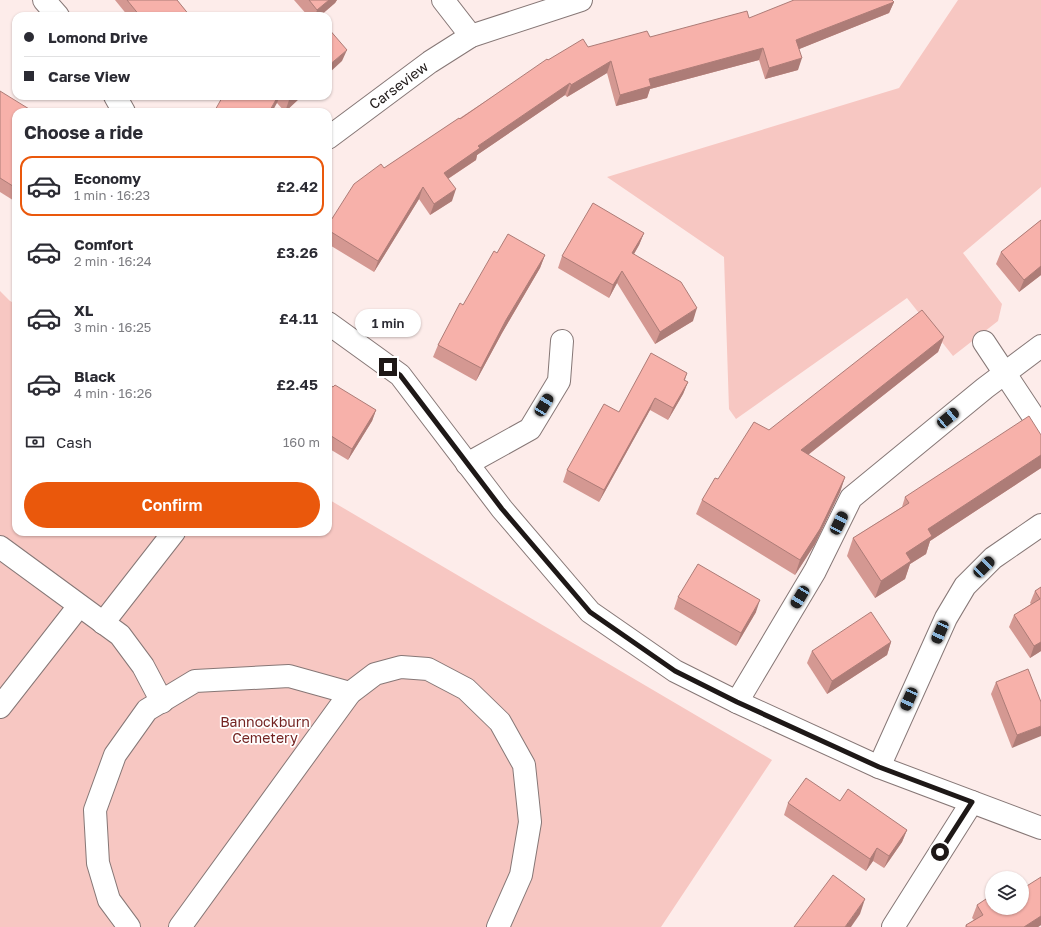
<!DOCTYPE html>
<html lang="en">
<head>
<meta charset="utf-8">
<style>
  body { margin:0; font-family:"Golos Text",sans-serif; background:#f7f7f7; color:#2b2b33; height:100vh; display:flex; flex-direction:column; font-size:15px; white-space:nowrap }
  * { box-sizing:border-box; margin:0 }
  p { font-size:13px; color:#7c7c81 }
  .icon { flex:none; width:22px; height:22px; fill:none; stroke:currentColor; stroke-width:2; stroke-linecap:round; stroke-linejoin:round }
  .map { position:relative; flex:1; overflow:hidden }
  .drawer { position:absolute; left:12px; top:108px; width:320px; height:428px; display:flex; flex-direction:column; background:#fff; border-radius:12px; box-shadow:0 1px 3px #0004 }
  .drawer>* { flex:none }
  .guide { position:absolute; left:12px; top:12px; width:320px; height:88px; border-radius:12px; box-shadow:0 1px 3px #0004; display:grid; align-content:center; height:88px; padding:0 12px; background:#fff }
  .controls { position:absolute; left:985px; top:871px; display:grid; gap:8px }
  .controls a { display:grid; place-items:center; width:44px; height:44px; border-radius:50%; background:#fff; box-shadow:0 1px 3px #0004; font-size:20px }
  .end { position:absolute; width:18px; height:18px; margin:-9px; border:5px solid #1e1817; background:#fff; box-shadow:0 0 0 2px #fff }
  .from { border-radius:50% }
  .bubble { position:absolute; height:28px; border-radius:14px; background:#fff; box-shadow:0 1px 3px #0004; font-size:13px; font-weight:600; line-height:28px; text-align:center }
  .car { position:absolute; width:12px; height:24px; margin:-12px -6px; border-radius:5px; box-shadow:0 0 3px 1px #0007; background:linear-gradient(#222 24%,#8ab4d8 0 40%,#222 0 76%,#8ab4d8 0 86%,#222 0) }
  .guide b { display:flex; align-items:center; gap:14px; height:38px; font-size:15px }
  .guide b+b { border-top:1px solid #e1e1e2 }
  .guide i { width:10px; height:10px; background:#2b2b33 }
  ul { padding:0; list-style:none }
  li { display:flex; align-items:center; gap:12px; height:60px; margin:0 8px 6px; padding:0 4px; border:2px solid transparent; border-radius:12px }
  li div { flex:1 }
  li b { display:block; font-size:15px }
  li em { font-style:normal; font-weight:600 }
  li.on { border-color:#ea580c }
  li>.icon { width:36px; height:36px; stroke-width:1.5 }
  h2 { padding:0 12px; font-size:18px; line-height:48px }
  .pay { display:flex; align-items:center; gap:10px; height:44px; padding:0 12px; font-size:15px }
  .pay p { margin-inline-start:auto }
  .button { display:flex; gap:8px; margin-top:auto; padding:8px 12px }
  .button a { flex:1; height:46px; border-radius:24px; background:#ea580c; color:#fff; font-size:16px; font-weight:600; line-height:46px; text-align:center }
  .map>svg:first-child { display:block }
  .green { fill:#f7c7c2 }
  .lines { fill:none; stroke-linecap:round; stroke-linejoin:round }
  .minor-casing { stroke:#867776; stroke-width:24 }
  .minor { stroke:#fff; stroke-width:22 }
  .wall { fill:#d49892 }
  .shaded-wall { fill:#ad7c77 }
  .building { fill:#f7b1aa; stroke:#ad7c77 }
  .route { stroke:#1e1817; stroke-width:5 }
  .labels { text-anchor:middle; stroke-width:3.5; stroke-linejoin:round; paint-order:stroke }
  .street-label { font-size:14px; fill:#1e1817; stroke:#fff }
  .park-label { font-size:14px; fill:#742422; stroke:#fff }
</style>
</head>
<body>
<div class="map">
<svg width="1041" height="927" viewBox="0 0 1041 927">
  <rect width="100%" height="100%" fill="#fdecea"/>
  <g class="green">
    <path d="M958,0H1041V187L963,253L1002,304L998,321L953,356L907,298L736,419L729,409L724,257L607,177L899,88Z"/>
    <path d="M0,291L10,301L16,304V532H328V499L772,760L661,927H0Z"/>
  </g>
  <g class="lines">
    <g class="minor-casing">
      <g id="minor">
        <path d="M44,0L58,16"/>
        <path d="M443,0L471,36"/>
        <path d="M115,96L124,112"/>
        <path id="s1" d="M328,138L430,62L471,36L581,0"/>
        <path d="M328,323L400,375L502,509L590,612L675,671L737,702L879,767L1041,828"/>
        <path d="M984,342L1041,428"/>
        <path d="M467,464L530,429L559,381L562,341"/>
        <path d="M0,547L120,635L143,666L162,702"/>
        <path d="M103,623L174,532"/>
        <path d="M737,702L815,571L851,498L985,388L1041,346"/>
        <path d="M0,707L79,606"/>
        <path d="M879,767L946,618L965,586L993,558L1041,525"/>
        <path d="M129,927L109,900L98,863L95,810L115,755L147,710L195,681L289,676L350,693"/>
        <path d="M180,927L350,693L375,674L401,667L428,669L466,689L500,722L524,765L530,822L521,875L498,927"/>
        <path d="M893,927L972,802"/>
      </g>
    </g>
    <use href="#minor" class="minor"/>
  </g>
  <g class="wall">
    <path d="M115,0H177L190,16H128Z"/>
    <path d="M294,0H337L335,3L320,16H308Z"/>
    <path d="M894,2L889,13L799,49L798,70L765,79L759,60L650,89L647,98L616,106L607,73L567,97L565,95L477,155L476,160L448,179L452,201L430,215L419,199L374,272L328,244V225L384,168L548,60L588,47L650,37L749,18Z"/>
    <path d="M0,91L16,112V202L0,192Z"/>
    <path d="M223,96H302L285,112L277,103Z"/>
    <path d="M1041,220V275L1019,292L996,264L1001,252Z"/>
    <path d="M644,233L639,245L634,254L693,321L655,344L617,283L609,298L558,268L562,256Z"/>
    <path d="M497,253L545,255L540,268L502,333L476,381L433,357L438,345Z"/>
    <path d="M944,337L938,352L808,455L845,477L840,492L815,544L795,575L696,514L702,500L718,479L769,430Z"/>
    <path d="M687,373L685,380L688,382L683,394L668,420L650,410L599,502L563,482L567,470L619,412Z"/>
    <path d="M328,384L376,410L372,421L348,460L328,448Z"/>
    <path d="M1041,435V468L930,541L926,554L910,564L905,579L875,598L847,556L853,538L902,507L905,497Z"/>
    <path d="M1041,587V651L1030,658L1009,627L1014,615L1031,604L1030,603L1035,591Z"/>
    <path d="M678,597L756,612L736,646L674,609Z"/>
    <path d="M891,642L887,655L827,694L807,663L812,651Z"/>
    <path d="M996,682L1041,702L1012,748L991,694Z"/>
    <path d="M840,801L907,830L902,842L884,868L873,861L866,871L784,815L788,803Z"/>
    <path d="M1041,877V925L1038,927H965L966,925L974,920L972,918L977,905L1022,908Z"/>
  </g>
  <g class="shaded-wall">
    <path d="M329,0H337L335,3L320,16H315L317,10Z"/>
    <path d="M894,2L889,13L792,52L796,40Z"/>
    <path d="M763,48L759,60L650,89L647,98L616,106L620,95L649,79Z"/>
    <path d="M347,50L342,61L328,74V66Z"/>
    <path d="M802,58L798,70L765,79L769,68Z"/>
    <path d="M611,61L607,73L567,97L571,85Z"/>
    <path d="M570,83L565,95L477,155L476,160L440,184L444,173L478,146Z"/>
    <path d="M278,96H280L277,103L272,112H269Z"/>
    <path d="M293,96H302L285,112L289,100Z"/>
    <path d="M423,187L419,199L374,272L378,261Z"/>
    <path d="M456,189L452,201L430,215L434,204Z"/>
    <path d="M644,233L639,245L627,266L632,253Z"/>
    <path d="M545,255L540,268L502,333L476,381L481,368L506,320Z"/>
    <path d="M1041,266V275L1019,292L1024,280Z"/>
    <path d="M622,271L617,283L609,298L613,285Z"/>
    <path d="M697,308L693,321L655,344L660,332Z"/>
    <path d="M944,337L938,352L795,465L801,450Z"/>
    <path d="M688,382L683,394L668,420L673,408Z"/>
    <path d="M655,398L650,410L599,502L604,490Z"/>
    <path d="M376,410L372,421L348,460L352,449Z"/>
    <path d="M1041,455V468L930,541L926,554L910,564L905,579L875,598L881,581L928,529Z"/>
    <path d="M845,477L840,492L815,544L795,575L800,560Z"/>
    <path d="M760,600L756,612L736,646L741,633Z"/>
    <path d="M891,642L887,655L827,694L832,681Z"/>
    <path d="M1041,642V651L1030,658L1034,646Z"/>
    <path d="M1041,726V736L1012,748L1017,735Z"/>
    <path d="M907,830L902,842L884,868L889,856Z"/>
    <path d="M877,848L873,861L866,871L870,859Z"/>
    <path d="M865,899L860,914L851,927H845Z"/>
    <path d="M1041,916V925L1038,927H1024Z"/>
  </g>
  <g class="building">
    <path d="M127,0H177L190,16H140Z"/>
    <path d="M309,0H329L317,10Z"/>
    <path d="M794,0H892L894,2L796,40L802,58L769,68L763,48L649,79L651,86L620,95L611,61L571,85L570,83L478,146L480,148L444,173L456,189L434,204L423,187L378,261L328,230V225L354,184L381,164L384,168L459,118L460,119L547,59L548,60L583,39L588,47L647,31L650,37L747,11L749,18Z"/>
    <path d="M328,28L347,50L328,66Z"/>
    <path d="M0,91L34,112H16V188L0,178Z"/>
    <path d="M223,96H278L269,112H214Z"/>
    <path d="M285,96H293L289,100Z"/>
    <path d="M593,203L644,233L632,253L681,282L697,308L660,332L622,271L613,285L562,256Z"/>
    <path d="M1041,220V266L1024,280L1001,252Z"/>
    <path d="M508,234L545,255L506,320L481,368L438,345L460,303L463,305L494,251L497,253Z"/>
    <path d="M922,310L944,337L801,450L845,477L820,529L800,560L702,500L715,478L718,479L754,422L769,430Z"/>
    <path d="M651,353L687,373L684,380L688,382L673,408L655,398L604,490L567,470L604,404L619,412Z"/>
    <path d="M328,384L333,387L335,385L376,410L352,449L328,434Z"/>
    <path d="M1029,416L1041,435V455L928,529L932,536L906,553L911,561L881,581L853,538L909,503L905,497Z"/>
    <path d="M698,564L760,600L741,633L678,597Z"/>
    <path d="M1041,587V642L1034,646L1014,615L1040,599L1035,591Z"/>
    <path d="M871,612L891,642L832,681L812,651Z"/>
    <path d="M1028,669L1041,702V726L1017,735L996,682Z"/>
    <path d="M806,778L840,801L848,789L907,830L889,856L877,848L870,859L788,803Z"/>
    <path d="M833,875L865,899L845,927H794Z"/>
    <path d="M1041,877V916L1024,927H967L966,925L983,915L977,905L992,895V908H1022V889Z"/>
  </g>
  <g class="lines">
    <path class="route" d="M388,367L400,375L502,509L590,612L675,671L737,702L879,767L972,802L940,852"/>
  </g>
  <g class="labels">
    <g class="street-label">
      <text dy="5" stroke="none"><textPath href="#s1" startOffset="88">Carseview</textPath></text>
    </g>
    <g class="park-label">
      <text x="265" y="727">Bannockburn<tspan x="265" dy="16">Cemetery</tspan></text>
    </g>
  </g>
</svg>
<div class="controls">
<a><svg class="icon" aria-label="layers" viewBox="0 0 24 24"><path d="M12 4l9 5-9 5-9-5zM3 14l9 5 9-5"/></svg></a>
</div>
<i class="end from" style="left:940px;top:852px"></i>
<i class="end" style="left:388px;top:367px"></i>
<div class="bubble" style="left:355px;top:309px;width:66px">1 min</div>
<i class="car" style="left:544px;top:405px;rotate:31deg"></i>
<i class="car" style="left:948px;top:418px;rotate:50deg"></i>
<i class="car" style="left:839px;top:523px;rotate:26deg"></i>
<i class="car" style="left:984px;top:567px;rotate:45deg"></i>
<i class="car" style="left:800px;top:597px;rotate:211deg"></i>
<i class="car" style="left:940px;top:632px;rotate:204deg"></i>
<i class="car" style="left:909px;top:699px;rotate:204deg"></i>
<div class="guide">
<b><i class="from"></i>Lomond Drive</b>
<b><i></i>Carse View</b>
</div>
<section class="drawer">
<h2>Choose a ride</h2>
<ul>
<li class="on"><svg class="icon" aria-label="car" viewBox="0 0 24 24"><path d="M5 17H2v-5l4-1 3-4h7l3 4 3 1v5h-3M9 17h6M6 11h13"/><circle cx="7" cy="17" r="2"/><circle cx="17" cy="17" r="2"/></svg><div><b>Economy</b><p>1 min · 16:23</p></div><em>£2.42</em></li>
<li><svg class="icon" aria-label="car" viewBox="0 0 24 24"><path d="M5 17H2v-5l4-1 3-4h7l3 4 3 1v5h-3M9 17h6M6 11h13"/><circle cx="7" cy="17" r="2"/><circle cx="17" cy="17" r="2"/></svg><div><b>Comfort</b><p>2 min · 16:24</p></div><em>£3.26</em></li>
<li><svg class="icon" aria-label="car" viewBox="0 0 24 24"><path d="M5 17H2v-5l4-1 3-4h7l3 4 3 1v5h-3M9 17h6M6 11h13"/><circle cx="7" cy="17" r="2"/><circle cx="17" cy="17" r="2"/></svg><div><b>XL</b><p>3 min · 16:25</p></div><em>£4.11</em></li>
<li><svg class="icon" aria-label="car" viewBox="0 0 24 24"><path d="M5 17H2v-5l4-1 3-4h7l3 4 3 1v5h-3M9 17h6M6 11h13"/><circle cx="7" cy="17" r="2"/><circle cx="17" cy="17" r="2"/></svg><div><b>Black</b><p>4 min · 16:26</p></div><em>£2.45</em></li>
</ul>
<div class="pay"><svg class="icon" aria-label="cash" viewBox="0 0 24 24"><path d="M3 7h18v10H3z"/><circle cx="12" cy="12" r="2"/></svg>Cash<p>160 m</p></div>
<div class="button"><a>Confirm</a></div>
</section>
</div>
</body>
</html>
